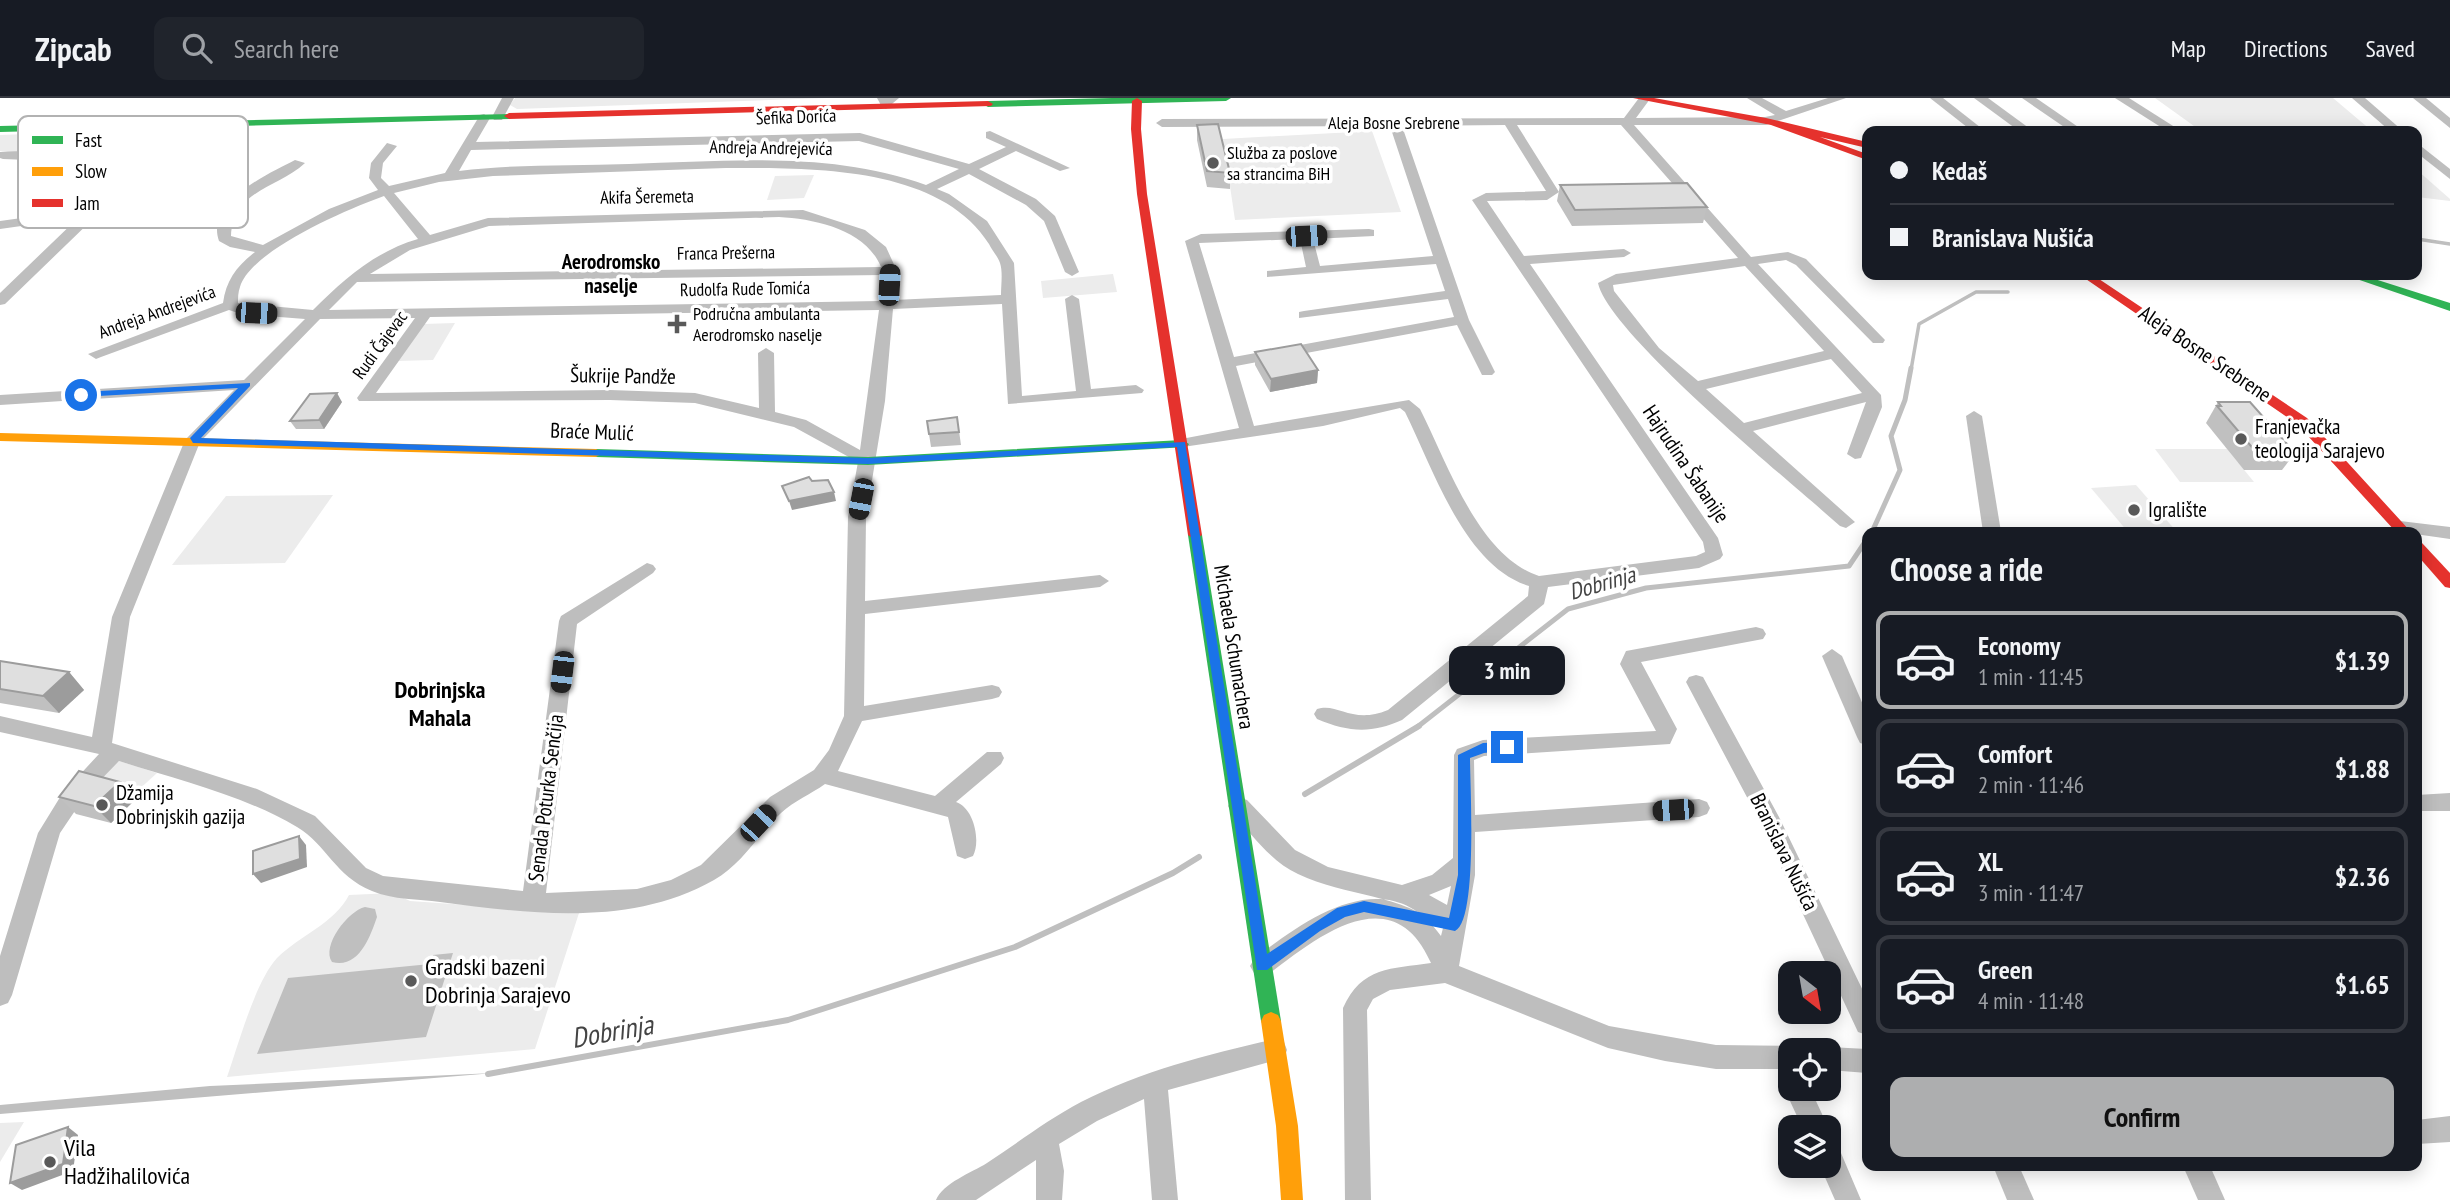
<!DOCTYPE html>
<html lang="en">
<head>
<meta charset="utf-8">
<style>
  body { margin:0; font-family:"PT Sans Narrow",sans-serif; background:#20242c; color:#f1f3f6; height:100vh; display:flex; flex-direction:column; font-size:26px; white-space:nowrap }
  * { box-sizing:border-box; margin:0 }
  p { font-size:23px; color:#9ea1a6 }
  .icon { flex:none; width:38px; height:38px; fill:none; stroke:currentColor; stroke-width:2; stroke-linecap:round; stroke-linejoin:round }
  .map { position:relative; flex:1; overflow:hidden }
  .drawer { position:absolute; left:1862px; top:429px; width:560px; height:644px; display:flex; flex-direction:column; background:#171b24; border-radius:14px; box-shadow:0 4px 18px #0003 }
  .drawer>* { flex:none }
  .banner { position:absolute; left:1862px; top:28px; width:560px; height:154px; border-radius:14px; box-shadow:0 4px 18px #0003; display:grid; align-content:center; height:154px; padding:0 28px; background:#171b24 }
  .needle { width:46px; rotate:149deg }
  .buttons { position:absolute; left:1778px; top:863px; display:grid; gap:14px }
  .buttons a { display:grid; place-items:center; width:63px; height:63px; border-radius:14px; background:#171b24; box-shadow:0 4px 18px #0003; font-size:35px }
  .end { position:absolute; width:32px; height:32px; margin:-16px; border:9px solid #1a73e8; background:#fff; box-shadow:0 0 0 4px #fff }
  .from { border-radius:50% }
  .bubble { position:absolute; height:49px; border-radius:14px; background:#171b24; box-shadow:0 4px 18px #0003; font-size:23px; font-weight:600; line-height:49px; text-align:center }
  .car { position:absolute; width:21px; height:42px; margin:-21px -10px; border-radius:9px; box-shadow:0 0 5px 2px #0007; background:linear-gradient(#222 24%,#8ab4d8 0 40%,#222 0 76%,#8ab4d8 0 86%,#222 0) }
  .banner b { display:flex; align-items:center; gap:24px; height:66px; font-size:26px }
  .banner b+b { border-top:2px solid #363941 }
  .banner i { width:18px; height:18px; background:#f1f3f6 }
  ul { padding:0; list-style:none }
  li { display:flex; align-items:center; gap:21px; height:98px; margin:0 14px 10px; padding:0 14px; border:4px solid #363941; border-radius:14px }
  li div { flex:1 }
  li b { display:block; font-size:26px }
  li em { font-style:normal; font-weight:600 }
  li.selected { border-color:#adaeaf }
  li>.icon { width:63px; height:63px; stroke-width:1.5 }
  h2 { padding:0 28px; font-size:32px; line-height:84px }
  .cta { display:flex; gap:14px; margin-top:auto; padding:14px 28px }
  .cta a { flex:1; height:80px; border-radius:14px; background:#adaeaf; color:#111; font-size:28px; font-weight:600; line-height:80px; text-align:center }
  header { display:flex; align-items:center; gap:42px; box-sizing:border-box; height:98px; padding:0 35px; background:#171b24; border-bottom:2px solid #363941 }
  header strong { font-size:33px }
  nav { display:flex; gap:38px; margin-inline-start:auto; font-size:24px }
  .search { width:490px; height:63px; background:#20242c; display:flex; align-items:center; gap:18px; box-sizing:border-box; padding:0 24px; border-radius:14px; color:#9ea1a6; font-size:26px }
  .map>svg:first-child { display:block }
  .green { fill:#ececec }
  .water { fill:#bfbfbf }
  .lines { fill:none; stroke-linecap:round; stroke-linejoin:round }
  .stream-far2 { stroke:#bfbfbf; stroke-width:3.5 }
  .stream-far1 { stroke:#bfbfbf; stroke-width:5 }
  .stream { stroke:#bfbfbf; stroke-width:6 }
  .street { fill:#bebebe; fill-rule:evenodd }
  .fast { fill:#30b455; fill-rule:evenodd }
  .slow { fill:#ff9f0a; fill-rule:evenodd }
  .jam { fill:#e5322d; fill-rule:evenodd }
  .wall { fill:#c0c0c0 }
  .shaded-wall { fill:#9c9c9c }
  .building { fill:#dfdfdf; stroke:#9c9c9c; stroke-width:2 }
  .route { fill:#1a73e8 }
  .poi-dot { fill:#595959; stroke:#fff; stroke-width:2.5 }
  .labels { text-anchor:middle; stroke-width:7; stroke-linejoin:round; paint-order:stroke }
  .far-street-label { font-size:18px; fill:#000; stroke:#fff }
  .far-poi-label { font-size:18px; fill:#000; stroke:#fff; text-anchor:start }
  .far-quarter-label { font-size:21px; font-weight:bold; fill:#000; stroke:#fff }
  .street-label { font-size:21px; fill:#000; stroke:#fff }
  .poi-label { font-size:21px; fill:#000; stroke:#fff; text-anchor:start }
  .water-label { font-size:23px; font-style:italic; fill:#444; stroke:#fff }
  .quarter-label { font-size:24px; font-weight:bold; fill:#000; stroke:#fff }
  .near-poi-label { font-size:24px; fill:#000; stroke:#fff; text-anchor:start }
  .near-water-label { font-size:28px; font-style:italic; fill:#444; stroke:#fff }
  .key { fill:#fff; stroke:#b2b2b2; stroke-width:2 }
  .key-label { font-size:19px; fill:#000 }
</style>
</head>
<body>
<header>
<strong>Zipcab</strong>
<div class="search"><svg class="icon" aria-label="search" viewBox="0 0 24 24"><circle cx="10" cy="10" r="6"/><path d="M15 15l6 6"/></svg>Search here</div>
<nav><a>Map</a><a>Directions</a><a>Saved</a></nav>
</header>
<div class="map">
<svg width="2450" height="1102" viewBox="0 0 2450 1102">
  <rect width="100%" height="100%" fill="#fff"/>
  <g class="green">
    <path d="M515,0H827L517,11L510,7Z"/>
    <path d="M2155,0H2333L2372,33H2201Z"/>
    <path d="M110,33L83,58L0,53V37Z"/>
    <path d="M1372,33L1401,114L1235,122L1223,41Z"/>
    <path d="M2417,72L2450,101V103L2417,99Z"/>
    <path d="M814,77L804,100L767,102L775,78Z"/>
    <path d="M1113,176L1117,194L1043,200L1041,183Z"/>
    <path d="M455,225L433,262L397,263L423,226Z"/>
    <path d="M2155,351H2227L2254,384H2180Z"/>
    <path d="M2136,387L2177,434H2128L2091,390Z"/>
    <path d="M333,397L285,465L172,467L226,398Z"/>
    <path d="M119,663L157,675L135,695L95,684Z"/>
    <path d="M393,795L410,803L579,815L535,951L227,979C238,948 255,884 277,860C299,838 335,825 349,797Z"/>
    <path d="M24,1024L0,1064V1025Z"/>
  </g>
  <g class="water">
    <path d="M365,809L375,811L377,819C370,839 359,871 332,864C321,848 348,813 365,809Z"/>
    <path d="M453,855L426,939L257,956L288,880L430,866L433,857Z"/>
    <path d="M494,975L0,1016V1007L210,988Z"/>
  </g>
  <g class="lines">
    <g class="stream-far2">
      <path d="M2417,141L2450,146"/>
      <path d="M1911,272L1919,226L1976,194H2008"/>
    </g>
    <g class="stream-far1">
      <path d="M1872,434L1900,372L1891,338L1905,302L1911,270"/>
      <path d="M1416,630L1568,511L1646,490L1849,468L1867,441"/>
    </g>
    <g class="stream">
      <path d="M1305,696L1419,628"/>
      <path d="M488,976L788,922L1015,849L1173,775L1199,759"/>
    </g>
    <g class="street">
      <path d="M502,0H514L502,22H494L492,19Z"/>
      <path d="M877,0H899L886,11L882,9Z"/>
      <path d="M1639,0L1650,1L1636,20L1765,19L1775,17L1747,0H1762L1786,13L1828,0H1846L1766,27H1634L1751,159L1788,154L1806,161L1885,242L1883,245H1873L1796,167L1786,162L1758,166L1881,297L1882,309L1861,360L1855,361L1847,356L1866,304L1753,333L1855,424L1846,430L1840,428C1793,386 1609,236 1598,185L1616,176L1738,160L1621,27H1517L1559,94L1547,102L1487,103L1524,158L1624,151L1631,155L1624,159L1530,166L1718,440L1723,457L1720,461L1699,470L1548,489L1544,506L1402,622C1371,636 1348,634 1317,621L1314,616L1317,611C1338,604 1352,627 1388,612L1528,498L1529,488C1464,468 1433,370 1405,314L1400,310L1323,328L1176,350V342L1239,330L1185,143L1201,136L1369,131L1374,132V138L1313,141L1320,168L1433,158L1390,28L1162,29L1156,25L1162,21L1624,20ZM1505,27L1546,93L1486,95L1472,102L1703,444L1705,454L1696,458L1539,478C1478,458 1447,364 1420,311L1409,302L1254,328L1236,268L1457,227L1482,277H1492L1495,274L1469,222L1402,28ZM1300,141L1306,169L1267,173V179L1436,166L1445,193L1304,213L1299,214V220L1448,201L1454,219L1234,259L1199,145ZM1745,168L1824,253L1698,283L1659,250L1614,193L1613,187ZM1831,261L1862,295L1744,325L1706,291Z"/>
      <path d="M1930,0H1943L1985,33H1972Z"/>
      <path d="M1974,0H1988L2033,33H2019Z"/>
      <path d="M2022,0H2036L2084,33H2070Z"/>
      <path d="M2115,0H2129L2181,33H2167Z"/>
      <path d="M2352,0H2365L2403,33H2390Z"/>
      <path d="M2413,0H2426L2450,20V30Z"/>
      <path d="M484,16L490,20L476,44L860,35L969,66L1006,49L986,40V34L990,33L1070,70L1060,73L1016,53L979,71L1036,101L1055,118L1079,174L1072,178L1065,174L1044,123L1026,107L969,76L937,91L949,96L987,123L1014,165L1022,298L1076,293L1065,201L1072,197L1079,201L1091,291L1136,287L1144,292L1142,295L1008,306L1002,206L893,211L885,303L866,419L865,503L1100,477L1109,483L1100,489L865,516L864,608L992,587L999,589L1002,594L999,599L992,601L862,623L838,673L935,698L987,654H1001L1004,660L1001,666L956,704C974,710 981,743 973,758L965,761L957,758L948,719L825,686C811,696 794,703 781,715C759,736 741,767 714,782C631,829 531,816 440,804C419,801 393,802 372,793C335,778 327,747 297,729C243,697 178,682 119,663L85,698L60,735L12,897L8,905L0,908V858L38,735L62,696L99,656L0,634V618L92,639L112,519L185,342L234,292L0,307V297L244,282L305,221L241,216L229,212L101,259L96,261L88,256L223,205C226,182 237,168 255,154L230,149L219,143C205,104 268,76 295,62L305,65C278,90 233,92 231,138L263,147L329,111L378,92L369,80L371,65L387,45L397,48L383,65L381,80L389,88L445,75L480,17ZM859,43L959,71L926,87C831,53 728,63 629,66C573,68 515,66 459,73L471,52ZM726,70C809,70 939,67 989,146C992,152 998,159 1000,165C1003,174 1001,187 1001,197L894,202L897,173L886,149L865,132L803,112L488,120L430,137L394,95L439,84L493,78ZM384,98L418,141C376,153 344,181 313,212L238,205C238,200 238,194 240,189C251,152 348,111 384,98ZM779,119C816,121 866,132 881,169L370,176L410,152L489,128ZM883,177L880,203L329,212L357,184ZM879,212L860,352L806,322L775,314L774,255L766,250L758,255L759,310L695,295L610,292L376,295L430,219ZM415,220L357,300L359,303L610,302L695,305L794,329L858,364L848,419L844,618L829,652L814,672L770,699L701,767L671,782L637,791L546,795L577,526L653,475L656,471L653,467L647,465L561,518L559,523L523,793L383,778L366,770L315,718L257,691L112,645L130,519L200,344L320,221Z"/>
      <path d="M2417,45L2450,71V81L2417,55Z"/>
      <path d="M0,54C37,50 78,61 110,79L113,90L97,117L5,206L0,207V195L78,120L0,131V123L87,111L101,90L99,84C69,66 38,62 3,61L0,60Z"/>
      <path d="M1974,313L1982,318L2001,434H1983L1966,318Z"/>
      <path d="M2400,423L2450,429V441L2394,433L2391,429L2394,425Z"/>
      <path d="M1756,529L1763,531L1766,536L1763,541L1641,564L1677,631L1670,646L1484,658L1474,662L1475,717L1699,701L1707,704L1710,710L1707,716L1699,719L1475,734V777L1459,868L1609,928L1716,947L1790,948L1799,952H1790V971H1716L1665,963L1608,950L1445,885L1390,892L1373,901L1367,912L1371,1102H1345L1343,910C1362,868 1391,871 1431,865L1430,863C1392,779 1317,839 1270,875L1262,878L1254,875L1250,868L1254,861C1307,820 1387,762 1441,838L1443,830C1401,795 1346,799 1298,776C1270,763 1252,736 1231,714L1228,708L1231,702L1239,699L1247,702L1295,752L1328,769L1402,787L1432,777L1453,760L1454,657L1457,651L1483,642L1656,633L1620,566L1626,553ZM1451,788L1447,807L1429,797Z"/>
      <path d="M1832,551L1842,558L1867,616V647L1860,645L1857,639L1822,558Z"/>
      <path d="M1696,577L1703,579L1779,719L1867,901V937L1858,934L1758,720L1686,584L1689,579Z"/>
      <path d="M2450,695V713H2417V697Z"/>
      <path d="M1275,941L1284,944L1287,952L1284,960L1168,992L1178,1102H1152L1144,1001L1097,1023L1059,1046L1064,1073L1062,1102H1036V1062L976,1102H936C943,1085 971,1075 987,1065C1019,1044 1047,1022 1081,1004C1142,973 1208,956 1275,941Z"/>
      <path d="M1829,949L1867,951V975L1829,972V952H1822Z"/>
      <path d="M1790,981V990H1810L1828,1029H1802L1784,990Z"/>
      <path d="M2450,1018V1044L2417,1046V1022Z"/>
      <path d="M1829,1044L1838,1048L1861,1102H1835L1820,1068H1829Z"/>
      <path d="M1993,1068H2019L2034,1102H2007Z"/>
      <path d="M2183,1068H2210L2225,1102H2198Z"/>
    </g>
    <g class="fast">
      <path d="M1112,0H1231L1226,3L988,9L983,6L988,3Z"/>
      <path d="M512,16L514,18L509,21L0,34V28Z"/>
      <path d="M2345,177H2362L2450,205V213Z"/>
      <path d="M1182,342L1189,346L1187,349L868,367L596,359L589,355L596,351L868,359Z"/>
      <path d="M1195,432L1202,437L1281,923L1278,929L1271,932L1264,929L1261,923L1188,437Z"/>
    </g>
    <g class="slow">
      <path d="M0,335L596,351L603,355L596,359L0,343Z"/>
      <path d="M1271,914L1278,917L1281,923L1298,1028L1303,1102H1281L1276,1028L1261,923L1264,917Z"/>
    </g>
    <g class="jam">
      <path d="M1137,0L1142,3L1141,31L1147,96L1202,437L1195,442L1188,437L1137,96L1131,31L1132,3Z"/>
      <path d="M1633,0H1654L1766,20L1867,44V50L1820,39L1867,56V62L1771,27Z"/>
      <path d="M988,3L993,6L991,8L509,21L504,18L509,15Z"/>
      <path d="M2080,177H2093L2307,320L2411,434H2396L2297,326Z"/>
      <path d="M2417,443L2422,445L2450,475V490L2445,489L2417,457Z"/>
    </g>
  </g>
  <g class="wall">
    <path d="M1197,27L1230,75V91L1207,89L1197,42Z"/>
    <path d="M1560,87L1707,109L1703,125L1572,128L1557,103Z"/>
    <path d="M1255,254L1318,272L1317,285L1270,294L1255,267Z"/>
    <path d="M342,304L324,331H296L290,323Z"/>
    <path d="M2218,304L2295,355L2282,372H2244L2206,325Z"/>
    <path d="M957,319L961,347L931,349L929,336Z"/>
    <path d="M0,563L69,574L84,592L59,615L0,605Z"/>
    <path d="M59,699L136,701L111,725L76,716Z"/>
  </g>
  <g class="shaded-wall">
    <path d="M1318,272L1317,285L1270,294L1271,281Z"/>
    <path d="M337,295L342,304L324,331L319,322Z"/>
    <path d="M834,394L836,403L792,412L789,403Z"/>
    <path d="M69,574L84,592L59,615L43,598Z"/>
    <path d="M120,684L136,701L111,725L94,708Z"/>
    <path d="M299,738L306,747L307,769L261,785L253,776Z"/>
    <path d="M68,1029L78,1037L73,1073L22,1092L10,1085Z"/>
  </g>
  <g class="building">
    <path d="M1218,26L1230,75L1207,73L1197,27Z"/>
    <path d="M1687,85L1707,109L1575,112L1560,87Z"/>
    <path d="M1301,246L1318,272L1271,281L1255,254Z"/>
    <path d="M337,295L319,322L290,323L310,296Z"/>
    <path d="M2218,304H2250L2295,355L2256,354L2217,308H2221Z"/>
    <path d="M957,319L959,334L929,336L927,323Z"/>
    <path d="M809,379L812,383L828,382L834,394L789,403L782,388Z"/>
    <path d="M0,563L69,574L43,598L0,591Z"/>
    <path d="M79,673L120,684L94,708L59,699Z"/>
    <path d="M299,738L300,761L253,776V753Z"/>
    <path d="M68,1029L63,1066L10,1085L16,1047Z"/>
  </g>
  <path class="route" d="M250,285V288L201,340L868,360L1185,344L1267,856L1337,810L1364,803L1449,820L1458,777V657L1483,645L1507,644L1513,649L1511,652L1484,655L1470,660C1470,686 1478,823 1455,833L1364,814L1345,819L1320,833L1267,872H1257L1177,349L868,366L193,345L190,340L238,290L81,299L76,297L81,294Z"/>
  <g class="poi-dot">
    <circle cx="1213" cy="65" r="7"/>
    <path d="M673.5 215.5h7v7h7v7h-7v7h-7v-7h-7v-7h7z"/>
    <circle cx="2241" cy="341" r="7"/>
    <circle cx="2134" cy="412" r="7"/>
    <circle cx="102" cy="707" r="7"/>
    <circle cx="411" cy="883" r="7"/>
    <circle cx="50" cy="1064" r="7"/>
  </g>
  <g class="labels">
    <g class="far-street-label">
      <text transform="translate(796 19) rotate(-2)" y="6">Šefika Dorića</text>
      <text x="1394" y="31">Aleja Bosne Srebrene</text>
      <text transform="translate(771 50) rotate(1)" y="6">Andreja Andrejevića</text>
      <text transform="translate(647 99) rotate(-1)" y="6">Akifa Šeremeta</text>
      <text transform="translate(726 155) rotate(-1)" y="6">Franca Prešerna</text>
      <text transform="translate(745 191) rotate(-1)" y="6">Rudolfa Rude Tomića</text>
      <text transform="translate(157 214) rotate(-20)" y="6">Andreja Andrejevića</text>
      <text transform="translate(380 247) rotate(-54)" y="6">Rudi Čajevac</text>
    </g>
    <g class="far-poi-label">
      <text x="1227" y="61">Služba za poslove<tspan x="1227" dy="21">sa strancima BiH</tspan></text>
      <text x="693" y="222">Područna ambulanta<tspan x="693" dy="21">Aerodromsko naselje</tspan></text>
    </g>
    <g class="far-quarter-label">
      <text x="611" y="171">Aerodromsko<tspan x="611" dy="24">naselje</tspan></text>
    </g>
    <g class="street-label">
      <text transform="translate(2205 256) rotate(34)" y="7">Aleja Bosne Srebrene</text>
      <text transform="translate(623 278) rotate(1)" y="7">Šukrije Pandže</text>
      <text transform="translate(592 334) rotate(2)" y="7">Braće Mulić</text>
      <text transform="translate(1686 366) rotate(56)" y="7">Hajrudina Šabanije</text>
      <text transform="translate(1234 549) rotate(81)" y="7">Michaela Schumachera</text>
      <text transform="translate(546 700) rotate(-83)" y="7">Senada Poturka Senčija</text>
      <text transform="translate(1784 754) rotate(64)" y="7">Branislava Nušića</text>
    </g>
    <g class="poi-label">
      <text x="2255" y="336">Franjevačka<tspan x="2255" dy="24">teologija Sarajevo</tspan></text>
      <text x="2148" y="419">Igralište</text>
      <text x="116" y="702">Džamija<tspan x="116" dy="24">Dobrinjskih gazija</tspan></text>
    </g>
    <g class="water-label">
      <text transform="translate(1602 485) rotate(-16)" y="8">Dobrinja</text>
    </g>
    <g class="quarter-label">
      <text x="440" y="600">Dobrinjska<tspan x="440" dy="28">Mahala</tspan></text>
    </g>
    <g class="near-poi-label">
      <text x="425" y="877">Gradski bazeni<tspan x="425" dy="28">Dobrinja Sarajevo</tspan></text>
      <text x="64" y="1058">Vila<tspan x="64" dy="28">Hadžihalilovića</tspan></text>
    </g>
    <g class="near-water-label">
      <text transform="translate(612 933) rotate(-10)" y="10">Dobrinja</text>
    </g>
  </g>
  <rect x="18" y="18" width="230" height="112" rx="10" class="key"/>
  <rect x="32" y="38" width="31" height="8" fill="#30b455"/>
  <rect x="32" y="69" width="31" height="9" fill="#ff9f0a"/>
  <rect x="32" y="101" width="31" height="8" fill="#e5322d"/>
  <g class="key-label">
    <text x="75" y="49">Fast</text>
    <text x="75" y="80">Slow</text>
    <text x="75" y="112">Jam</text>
  </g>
</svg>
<div class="buttons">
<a><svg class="needle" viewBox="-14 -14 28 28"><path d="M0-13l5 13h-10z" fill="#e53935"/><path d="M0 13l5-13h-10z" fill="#9ea1a6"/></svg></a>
<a><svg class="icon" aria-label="locate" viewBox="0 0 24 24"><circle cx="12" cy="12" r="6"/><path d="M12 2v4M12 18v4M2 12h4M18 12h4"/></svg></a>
<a><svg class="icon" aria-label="layers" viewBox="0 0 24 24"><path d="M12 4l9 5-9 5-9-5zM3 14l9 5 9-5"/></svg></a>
</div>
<i class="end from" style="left:81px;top:297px"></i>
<i class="end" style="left:1507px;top:649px"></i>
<div class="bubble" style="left:1449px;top:548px;width:116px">3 min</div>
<i class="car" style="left:1306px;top:138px;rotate:87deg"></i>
<i class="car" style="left:889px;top:187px;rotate:3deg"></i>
<i class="car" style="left:256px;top:215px;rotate:92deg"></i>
<i class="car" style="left:861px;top:401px;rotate:191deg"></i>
<i class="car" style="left:562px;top:574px;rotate:187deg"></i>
<i class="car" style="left:1673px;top:712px;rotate:266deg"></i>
<i class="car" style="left:758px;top:725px;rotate:43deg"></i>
<div class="banner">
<b><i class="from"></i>Kedaš</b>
<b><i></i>Branislava Nušića</b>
</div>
<section class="drawer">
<h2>Choose a ride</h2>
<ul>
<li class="selected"><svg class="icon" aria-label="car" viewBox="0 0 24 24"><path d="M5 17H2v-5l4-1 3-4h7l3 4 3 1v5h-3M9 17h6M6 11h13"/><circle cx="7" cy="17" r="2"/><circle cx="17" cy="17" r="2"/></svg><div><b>Economy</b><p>1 min · 11:45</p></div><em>$1.39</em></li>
<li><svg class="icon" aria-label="car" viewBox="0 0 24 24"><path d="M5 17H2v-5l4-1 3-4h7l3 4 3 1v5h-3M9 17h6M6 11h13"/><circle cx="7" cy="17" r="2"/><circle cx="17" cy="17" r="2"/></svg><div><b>Comfort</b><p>2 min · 11:46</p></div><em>$1.88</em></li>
<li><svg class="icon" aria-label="car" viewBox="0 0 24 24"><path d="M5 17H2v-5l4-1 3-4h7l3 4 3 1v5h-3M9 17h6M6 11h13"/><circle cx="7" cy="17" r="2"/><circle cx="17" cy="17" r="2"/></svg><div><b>XL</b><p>3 min · 11:47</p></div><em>$2.36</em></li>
<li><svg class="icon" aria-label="car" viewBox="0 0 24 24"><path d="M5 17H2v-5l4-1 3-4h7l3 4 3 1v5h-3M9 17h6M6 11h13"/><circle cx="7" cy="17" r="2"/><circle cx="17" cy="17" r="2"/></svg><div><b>Green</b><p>4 min · 11:48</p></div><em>$1.65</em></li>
</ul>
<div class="cta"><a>Confirm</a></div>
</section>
</div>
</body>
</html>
